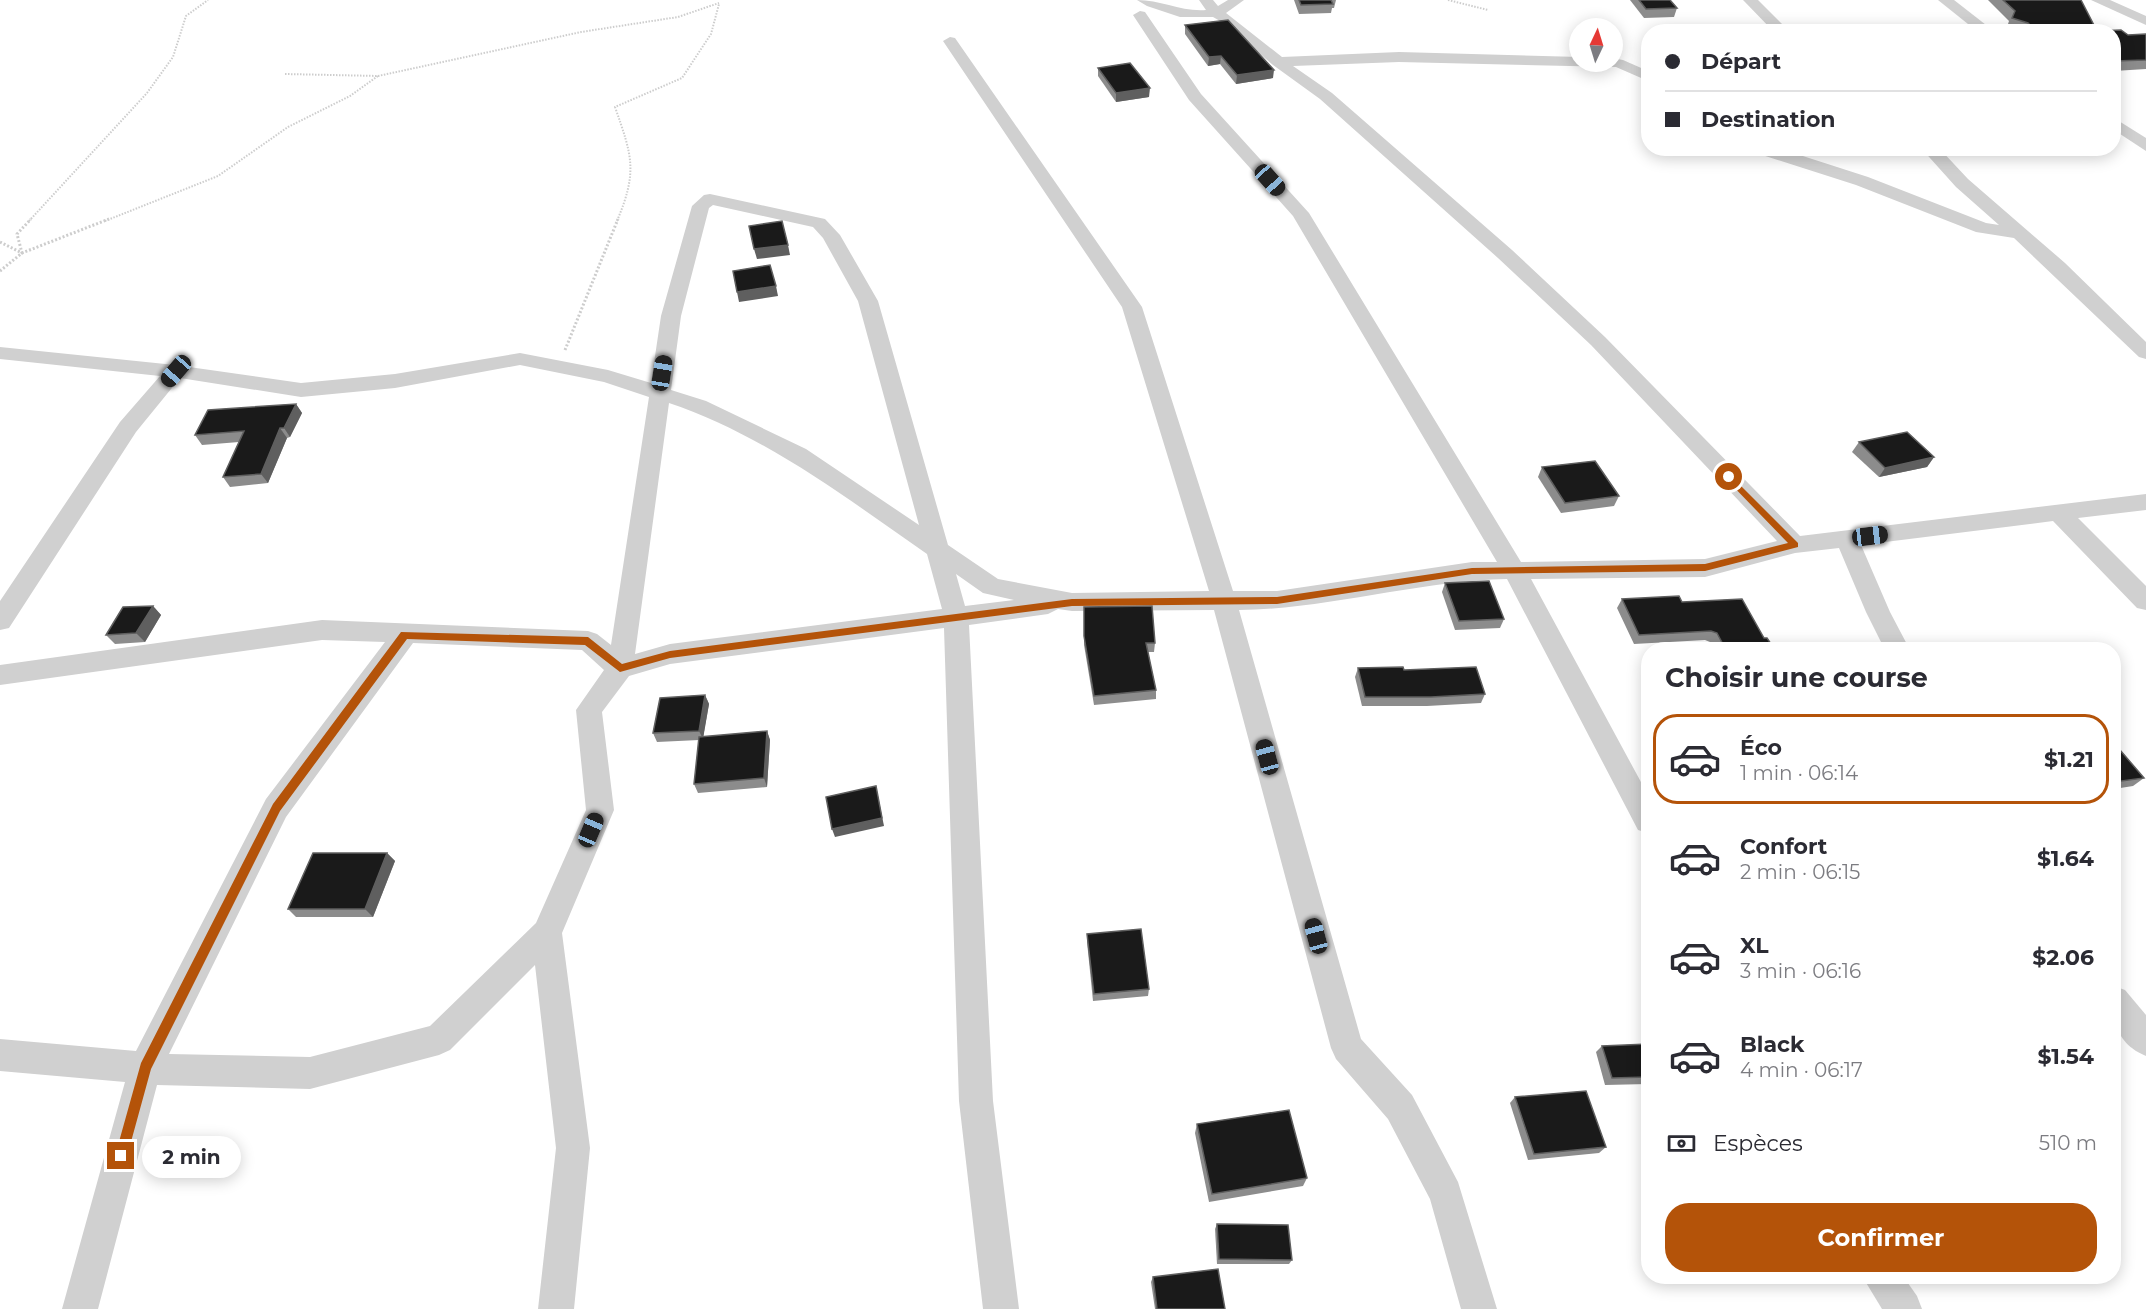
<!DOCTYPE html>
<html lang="fr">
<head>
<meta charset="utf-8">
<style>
  body { margin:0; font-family:Montserrat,sans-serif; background:#f2f2f3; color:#2b2b33; height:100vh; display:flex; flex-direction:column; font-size:22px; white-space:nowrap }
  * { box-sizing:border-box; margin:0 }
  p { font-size:20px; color:#7c7c81 }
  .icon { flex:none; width:33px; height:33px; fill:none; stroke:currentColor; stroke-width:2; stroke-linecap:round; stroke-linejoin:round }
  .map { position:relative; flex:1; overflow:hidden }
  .details { position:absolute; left:1641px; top:642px; width:480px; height:642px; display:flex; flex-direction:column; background:#fff; border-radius:24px; box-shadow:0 3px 15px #0003 }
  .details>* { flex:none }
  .banner { position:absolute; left:1641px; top:24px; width:480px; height:132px; border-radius:24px; box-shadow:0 3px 15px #0003; display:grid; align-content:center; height:132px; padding:0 24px; background:#fff }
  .needle { width:39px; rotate:4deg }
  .buttons { position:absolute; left:1569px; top:18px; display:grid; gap:12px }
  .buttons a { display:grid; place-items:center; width:54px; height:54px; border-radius:50%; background:#fff; box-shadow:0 3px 15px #0003; font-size:30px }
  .end { position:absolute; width:27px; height:27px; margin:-14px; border:8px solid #b45309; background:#fff; box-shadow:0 0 0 3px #fff }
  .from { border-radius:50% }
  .bubble { position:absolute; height:42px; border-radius:21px; background:#fff; box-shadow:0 3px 15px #0003; font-size:20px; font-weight:700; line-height:42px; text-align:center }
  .car { position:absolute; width:18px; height:36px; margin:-18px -9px; border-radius:8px; box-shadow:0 0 4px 2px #0007; background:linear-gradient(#222 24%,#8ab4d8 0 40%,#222 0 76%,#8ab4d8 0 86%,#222 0) }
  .banner b { display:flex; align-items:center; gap:21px; height:57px; font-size:22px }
  .banner b+b { border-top:2px solid #e1e1e2 }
  .banner i { width:15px; height:15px; background:#2b2b33 }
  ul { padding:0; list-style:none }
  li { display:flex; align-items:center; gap:18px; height:90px; margin:0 12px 9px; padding:0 12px; border:3px solid transparent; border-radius:24px }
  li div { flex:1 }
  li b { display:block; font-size:22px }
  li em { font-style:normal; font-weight:700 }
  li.selected { border-color:#b45309 }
  li>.icon { width:54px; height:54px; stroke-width:1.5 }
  h2 { padding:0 24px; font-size:27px; line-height:72px }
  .pay { display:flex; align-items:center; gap:15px; height:66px; padding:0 24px; font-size:22px }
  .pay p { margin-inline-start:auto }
  .action { display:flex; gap:12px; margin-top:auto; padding:12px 24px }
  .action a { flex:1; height:69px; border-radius:24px; background:#b45309; color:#fff; font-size:24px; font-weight:700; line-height:69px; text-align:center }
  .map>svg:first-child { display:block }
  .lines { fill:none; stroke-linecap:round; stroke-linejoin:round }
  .path-far1 { stroke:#cdcdcd; stroke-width:2; stroke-dasharray:1.5 1.5; stroke-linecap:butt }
  .path { stroke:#cdcdcd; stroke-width:3; stroke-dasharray:2 2; stroke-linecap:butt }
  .minor { fill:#d0d0d0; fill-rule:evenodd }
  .wall { fill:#8c8c8c }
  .shaded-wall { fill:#5f5f5f }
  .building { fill:#1a1a1a; stroke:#5f5f5f; stroke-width:1.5 }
  .route { fill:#b45309 }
</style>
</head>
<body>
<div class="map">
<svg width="2146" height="1309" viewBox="0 0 2146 1309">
  <rect width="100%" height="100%" fill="#fff"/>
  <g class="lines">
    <g class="path-far1">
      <path d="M1448,0L1488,10"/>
      <path d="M285,74L378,76L581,32L678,17L719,3"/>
      <path d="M29,221L147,93L173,57L186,16L208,0"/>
      <path d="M105,221L218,176L288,127L350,96L378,76"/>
      <path d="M617,221C638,171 632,156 615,107L682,78L711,34L719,4"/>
    </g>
    <g class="path">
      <path d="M0,242L22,253L17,234L31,219"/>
      <path d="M0,271L22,253L109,219"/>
      <path d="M565,350L618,219"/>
    </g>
    <g class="minor">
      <path d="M1137,0C1161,0 1182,12 1206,10L1199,0H1213L1218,6L1228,0H1244L1226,13L1282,57L1399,52L1580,57V62H1612V58L1623,60L1648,71V81L1616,67L1399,62L1293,66L1332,93L1512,250L1605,337L1800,536L2146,494V510L2078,518L2146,586V610L2137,608L2053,521L1861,545L1890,612L1910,650H1885L1866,612L1839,548L1795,553L1705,577L1531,579L1648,795V833L1638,830L1507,579C1417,581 1329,609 1239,610L1361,1039L1412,1095L1458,1182L1497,1309H1461L1430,1199L1388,1119L1336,1059L1331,1048L1214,610L1072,611L1058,609L1048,614L969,625L993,1101L1019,1309H983L959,1101L944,628L670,664L629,676L602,712L614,810L562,933L590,1148L574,1309H538L556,1148L535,965L450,1050L439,1055L310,1089L157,1085L98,1309H62L125,1082L0,1071V1039L136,1051L266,799L385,642L322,640L0,685V665L322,620L588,631L597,634L611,645L649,397L604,382L520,365L395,388L301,397L180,378L136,432L9,628L0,630V601L120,422L160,376L0,359V347L175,365L301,383L395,374L520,353L608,370L651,383L661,316L692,206L704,195L710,194L825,219L840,235L878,301L948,545L998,579L1072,593L1209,591L1122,307L943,41L950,37L955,38L1142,307L1233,591H1277L1472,562H1497L1293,216L1189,100L1133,15L1140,11L1145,12L1201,94L1309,213L1521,562L1705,559L1777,541L1591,345L1498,258L1320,99L1273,65L1227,25L1213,17H1180L1147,6ZM713,205L813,227L823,238L858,301L919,525L806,449L706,401L671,390L681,316L709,208ZM669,403C764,435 845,497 927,554L942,609L670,644L635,654ZM956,574L983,593L1014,600L965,606ZM413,643L582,650L604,670L576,710L586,810L536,923L430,1026L310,1057L169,1054L286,817Z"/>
      <path d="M1743,0H1758L1790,32H1774Z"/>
      <path d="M1938,0H1954L1995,32H1978Z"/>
      <path d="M2091,0H2110L2146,16V25Z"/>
      <path d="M2114,118L2146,138V151L2114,130Z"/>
      <path d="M1751,148H1778L1868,177L1986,223L1999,225L1956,187L1921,148H1939L1968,179L2065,263L2146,342V359L2139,357L2014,238L1976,232L1856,185L1753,152Z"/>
      <path d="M2114,986L2125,990L2146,1015V1056C2114,1043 2111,1016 2114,986Z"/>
      <path d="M1862,1276H1903L1917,1296L1922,1309H1882Z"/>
    </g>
  </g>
  <g class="wall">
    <path d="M1294,0H1336L1334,8H1332L1331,13L1299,14Z"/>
    <path d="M1630,0H1670L1677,8L1674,17L1644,18Z"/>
    <path d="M1988,0H2081L2097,31L2121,30L2128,35L2146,34V69L2114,71V32H2019L2007,27L2009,21Z"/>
    <path d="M1185,25L1273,78L1236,84L1220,64L1208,66L1185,34Z"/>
    <path d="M1098,68L1149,97L1116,102L1098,76Z"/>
    <path d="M296,404L302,413L290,437L287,438L268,483L230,487L223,477L239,442L202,445L195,435Z"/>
    <path d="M1859,442L1934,457L1927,467L1879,477L1852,452Z"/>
    <path d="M1542,467L1619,496L1614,506L1561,513L1538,477Z"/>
    <path d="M1445,583L1504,619L1500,628L1455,630L1442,592Z"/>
    <path d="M1622,599L1682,602L1764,638L1775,650H1715L1710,642L1705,640L1634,644L1617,608Z"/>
    <path d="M153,606L161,615L145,642L115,644L106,635Z"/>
    <path d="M1084,607L1155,643L1154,652H1148L1156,690V699L1094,705L1084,645Z"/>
    <path d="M1358,668L1404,670L1485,694L1481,703L1427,706H1362L1355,677Z"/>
    <path d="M705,695L709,704L703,737L767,731L770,740L767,787L698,793L694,784L699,740L657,742L653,733Z"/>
    <path d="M2114,743L2144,778L2133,786L2114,789Z"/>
    <path d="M387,853L395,861L373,917H296L288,909Z"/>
    <path d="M1087,934L1149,989L1148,996L1093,1001L1087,942Z"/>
    <path d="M1648,1044V1084L1605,1085L1596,1052L1602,1046Z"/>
    <path d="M1515,1097L1606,1147L1599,1153L1528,1160L1510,1103Z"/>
    <path d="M1197,1124L1307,1178L1303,1186L1209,1202L1195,1133Z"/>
    <path d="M1217,1224L1292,1260L1289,1264H1217L1215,1229Z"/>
    <path d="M1153,1277L1225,1309H1155L1151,1282Z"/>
  </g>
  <g class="shaded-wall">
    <path d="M1221,56L1220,64L1208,66L1209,57Z"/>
    <path d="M1274,70L1273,78L1236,84L1237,75Z"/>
    <path d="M1150,88L1149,97L1116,102V93Z"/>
    <path d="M788,245L790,255L757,259L754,249Z"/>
    <path d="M776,286L778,296L739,302L737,292Z"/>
    <path d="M296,404L302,413L290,437L284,428Z"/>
    <path d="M280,428L287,438L268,483L261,474Z"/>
    <path d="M1934,457L1927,467L1879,477L1885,468Z"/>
    <path d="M153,606L161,615L145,642L136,633Z"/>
    <path d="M705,695L709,704L703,739L699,731Z"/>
    <path d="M767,731L770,740L767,787L764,778Z"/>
    <path d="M876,786L884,826L835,837L832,829Z"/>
    <path d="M387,853L395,861L373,917L365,909Z"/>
  </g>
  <g class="building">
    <path d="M1299,0H1331L1333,4L1301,5Z"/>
    <path d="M1639,0H1670L1677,8L1646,9Z"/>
    <path d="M2003,0H2081L2097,31L2121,30L2128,35L2146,34V60L2114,61V32H2036L2028,23L2012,18L2015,11Z"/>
    <path d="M1228,20L1274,70L1237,75L1221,56L1209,57L1185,25Z"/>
    <path d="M1130,63L1150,88L1116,93L1098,68Z"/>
    <path d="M782,221L788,245L754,249L749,226Z"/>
    <path d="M770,265L776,286L737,292L733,271Z"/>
    <path d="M296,404L284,428H280L261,474L223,477L244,431L195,435L208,410Z"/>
    <path d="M1907,432L1934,457L1885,468L1859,442Z"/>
    <path d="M1595,461L1619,496L1565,503L1542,467Z"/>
    <path d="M1489,581L1504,619L1459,621L1445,583Z"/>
    <path d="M1679,596L1682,602L1742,599L1764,638H1767L1775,650H1726L1717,633L1711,631L1639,635L1622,599Z"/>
    <path d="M153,606L136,633L106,635L123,607Z"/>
    <path d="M1152,606L1155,643H1146L1156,690L1094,696L1084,636V607Z"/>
    <path d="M1403,667L1404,670L1476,667L1485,694L1431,697H1365L1358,668Z"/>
    <path d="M705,695L699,731L653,733L660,698Z"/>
    <path d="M767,731L764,778L694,784L699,737Z"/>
    <path d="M2114,743L2144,778L2114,782Z"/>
    <path d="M876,786L882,818L832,829L826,797Z"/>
    <path d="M313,853H387L365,909H288Z"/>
    <path d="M1141,929L1149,989L1094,994L1087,934Z"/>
    <path d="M1648,1044V1077L1612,1078L1602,1046Z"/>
    <path d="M1586,1091L1606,1147L1534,1154L1515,1097Z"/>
    <path d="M1289,1110L1307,1178L1212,1194L1197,1124Z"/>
    <path d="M1217,1224L1288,1225L1292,1260L1219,1259Z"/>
    <path d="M1218,1269L1225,1309H1157L1153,1277Z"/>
  </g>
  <path class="route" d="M1729,474L1798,543V547L1705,571L1472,574L1277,604L1072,606L670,658L620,672L585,645L407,639L280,811L151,1069L126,1160H117L115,1156L141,1063L273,804L401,632L588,637L622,664L670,651L1072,599L1277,597L1472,568L1705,564L1788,543L1726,479L1725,477Z"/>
</svg>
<div class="buttons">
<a><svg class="needle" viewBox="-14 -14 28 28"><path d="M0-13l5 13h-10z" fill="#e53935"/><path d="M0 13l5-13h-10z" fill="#7c7c81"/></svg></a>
</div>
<i class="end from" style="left:1729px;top:477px"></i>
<i class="end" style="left:121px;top:1156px"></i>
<div class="bubble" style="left:142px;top:1136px;width:99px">2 min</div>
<i class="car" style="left:1270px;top:180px;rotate:138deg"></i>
<i class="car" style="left:176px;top:371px;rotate:221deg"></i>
<i class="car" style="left:662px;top:373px;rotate:9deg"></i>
<i class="car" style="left:1870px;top:536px;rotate:83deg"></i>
<i class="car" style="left:1267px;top:757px;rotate:345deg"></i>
<i class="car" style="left:591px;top:830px;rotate:23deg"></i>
<i class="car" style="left:1316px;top:936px;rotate:345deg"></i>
<div class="banner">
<b><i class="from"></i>Départ</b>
<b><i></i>Destination</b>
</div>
<section class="details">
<h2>Choisir une course</h2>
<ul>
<li class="selected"><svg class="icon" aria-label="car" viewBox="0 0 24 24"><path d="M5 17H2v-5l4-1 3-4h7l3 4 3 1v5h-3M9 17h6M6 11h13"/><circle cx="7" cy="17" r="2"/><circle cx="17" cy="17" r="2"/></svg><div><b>Éco</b><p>1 min · 06:14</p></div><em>$1.21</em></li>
<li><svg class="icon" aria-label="car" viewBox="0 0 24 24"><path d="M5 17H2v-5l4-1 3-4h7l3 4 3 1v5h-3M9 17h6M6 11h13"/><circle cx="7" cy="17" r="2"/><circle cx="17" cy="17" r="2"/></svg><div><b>Confort</b><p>2 min · 06:15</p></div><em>$1.64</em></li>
<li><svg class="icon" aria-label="car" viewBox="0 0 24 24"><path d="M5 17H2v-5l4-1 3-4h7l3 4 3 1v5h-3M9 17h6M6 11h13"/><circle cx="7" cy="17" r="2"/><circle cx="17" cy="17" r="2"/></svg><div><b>XL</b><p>3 min · 06:16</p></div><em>$2.06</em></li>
<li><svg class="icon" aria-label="car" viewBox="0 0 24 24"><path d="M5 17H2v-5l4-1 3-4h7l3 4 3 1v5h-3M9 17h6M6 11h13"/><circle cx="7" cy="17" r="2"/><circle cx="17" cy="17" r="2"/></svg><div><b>Black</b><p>4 min · 06:17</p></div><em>$1.54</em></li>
</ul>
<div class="pay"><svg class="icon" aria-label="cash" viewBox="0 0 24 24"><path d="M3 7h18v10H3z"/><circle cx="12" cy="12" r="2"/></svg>Espèces<p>510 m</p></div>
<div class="action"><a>Confirmer</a></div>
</section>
</div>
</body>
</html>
